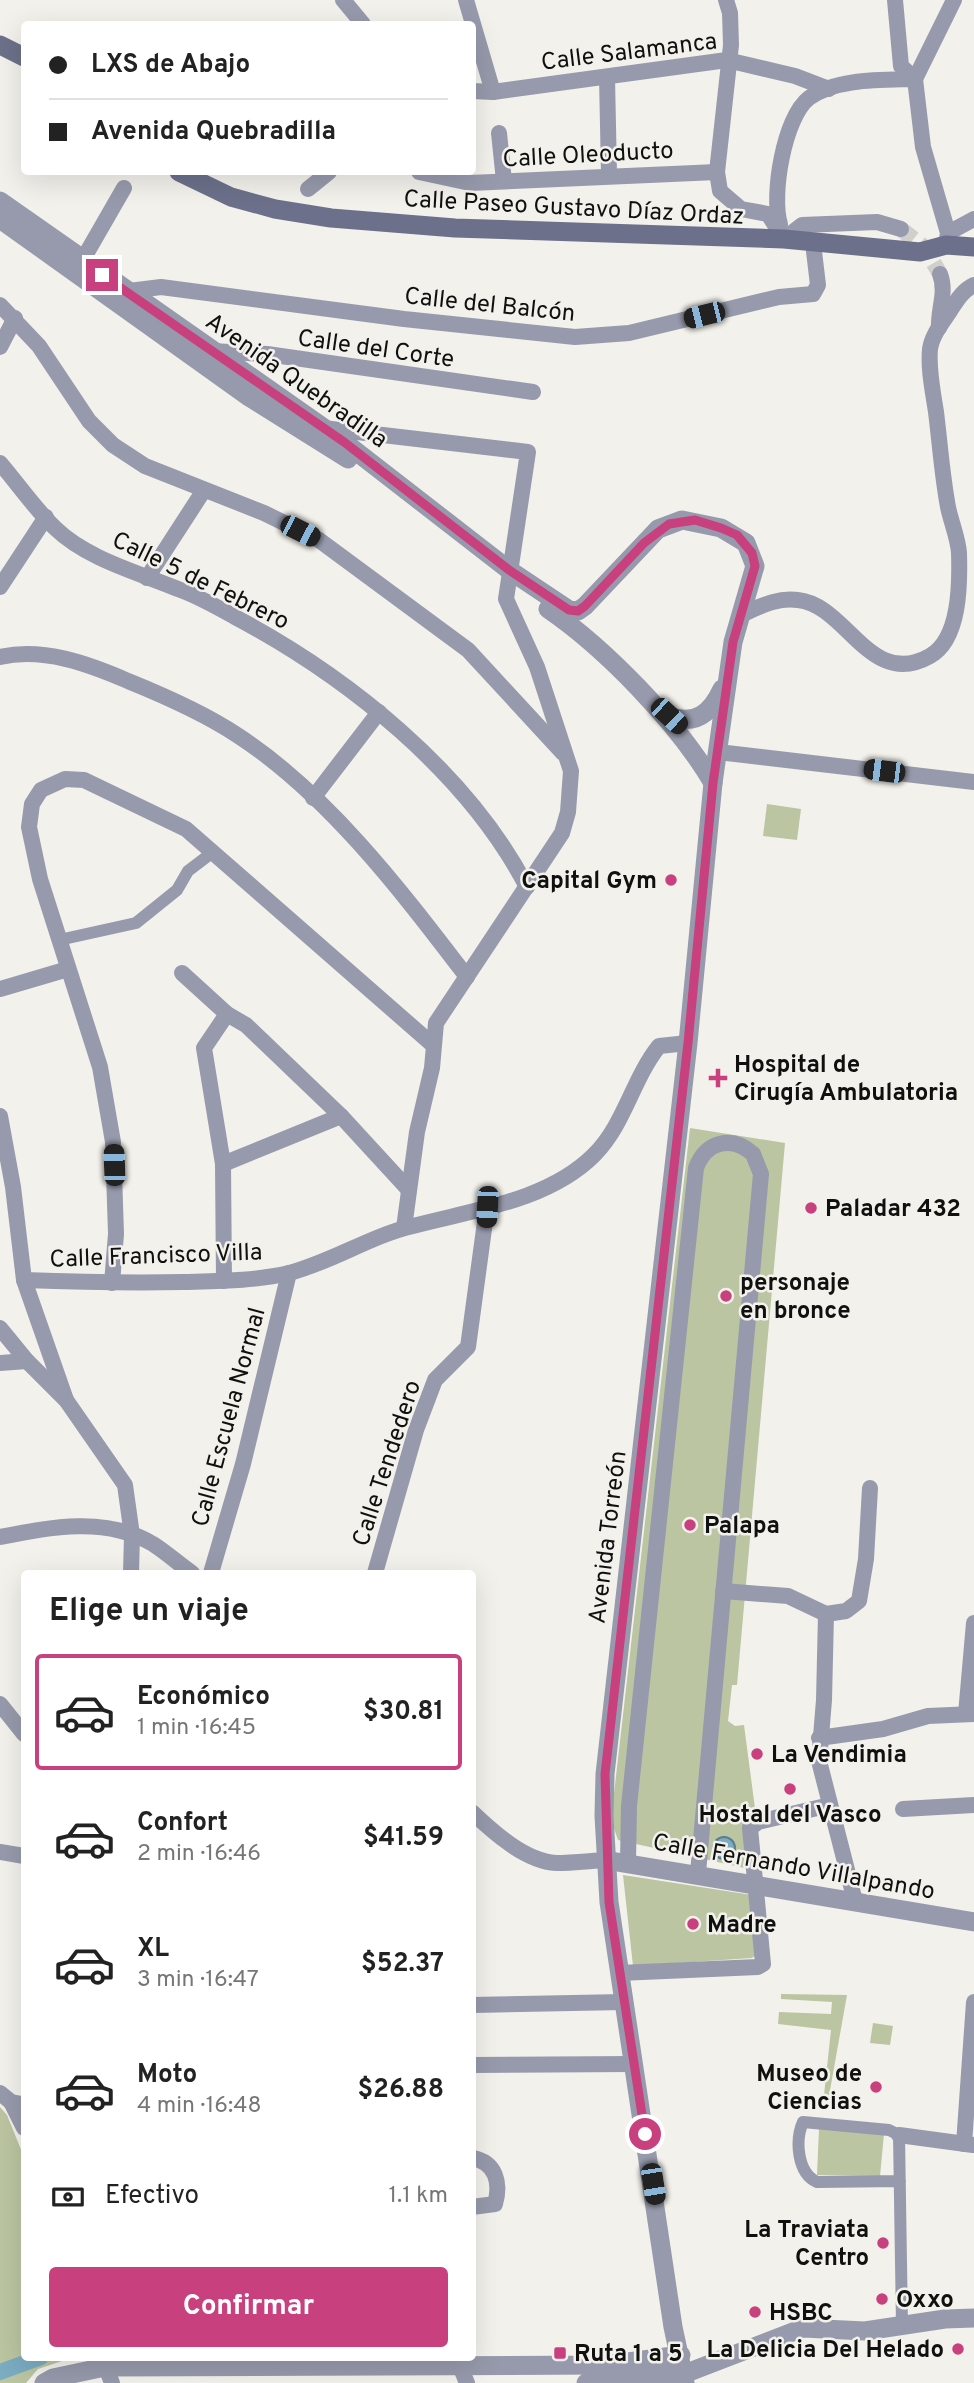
<!DOCTYPE html>
<html lang="es">
<head>
<meta charset="utf-8">
<style>
  body { margin:0; font-family:Overpass,sans-serif; background:#f2f2f2; color:#222; height:100vh; display:flex; flex-direction:column; font-size:26px; white-space:nowrap }
  * { box-sizing:border-box; margin:0 }
  p { font-size:23px; color:#767676 }
  .icon { flex:none; width:38px; height:38px; fill:none; stroke:currentColor; stroke-width:2; stroke-linecap:round; stroke-linejoin:round }
  .map { position:relative; flex:1; overflow:hidden }
  .panel { position:absolute; left:21px; top:1570px; width:455px; height:791px; display:flex; flex-direction:column; background:#fff; border-radius:7px; box-shadow:0 7px 28px #0002 }
  .panel>* { flex:none }
  .guide { position:absolute; left:21px; top:21px; width:455px; height:154px; border-radius:7px; box-shadow:0 7px 28px #0002; display:grid; align-content:center; height:154px; padding:0 28px; background:#fff }
  .end { position:absolute; width:32px; height:32px; margin:-16px; border:9px solid #c8407d; background:#fff; box-shadow:0 0 0 4px #fff }
  .from { border-radius:50% }
  .car { position:absolute; width:21px; height:42px; margin:-21px -10px; border-radius:9px; box-shadow:0 0 5px 2px #0007; background:linear-gradient(#222 24%,#8ab4d8 0 40%,#222 0 76%,#8ab4d8 0 86%,#222 0) }
  .guide b { display:flex; align-items:center; gap:24px; height:66px; font-size:26px }
  .guide b+b { border-top:2px solid #e0e0e0 }
  .guide i { width:18px; height:18px; background:#222 }
  ul { padding:0; list-style:none }
  li { display:flex; align-items:center; gap:21px; height:116px; margin:0 14px 10px; padding:0 14px; border:4px solid transparent; border-radius:7px }
  li div { flex:1 }
  li b { display:block; font-size:26px }
  li em { font-style:normal; font-weight:700 }
  li.active { border-color:#c8407d }
  li>.icon { width:63px; height:63px; stroke-width:1.5 }
  h2 { padding:0 28px; font-size:32px; line-height:84px }
  .pay { display:flex; align-items:center; gap:18px; height:77px; padding:0 28px; font-size:26px }
  .pay p { margin-inline-start:auto }
  .primary-button { display:flex; gap:14px; margin-top:auto; padding:14px 28px }
  .primary-button a { flex:1; height:80px; border-radius:7px; background:#c8407d; color:#fff; font-size:28px; font-weight:700; line-height:80px; text-align:center }
  .map>svg:first-child { display:block }
  .green { fill:#bbc5a1 }
  .water { fill:#7bacc2; stroke:#5b7d8c; stroke-width:2 }
  .lines { fill:none; stroke-linecap:round; stroke-linejoin:round }
  .canal { stroke:#7bacc2; stroke-width:16 }
  .minor-tunnel { stroke:#d1cfcb; stroke-width:16; stroke-dasharray:16 8; stroke-linecap:butt }
  .pedestrian { stroke:#979aac; stroke-width:12 }
  .minor { stroke:#979aac; stroke-width:16 }
  .tertiary { stroke:#979aac; stroke-width:19 }
  .secondary { stroke:#6c708a; stroke-width:19 }
  .route { stroke:#c8407d; stroke-width:9 }
  .poi-dot { fill:#c8407d; stroke:#f3f1ec; stroke-width:2.5 }
  .labels { text-anchor:middle; stroke-width:5; stroke-linejoin:round; paint-order:stroke }
  .street-label { font-size:24px; fill:#10100e; stroke:#f3f1ec }
  .poi-label { font-size:24px; font-weight:bold; fill:#10100e; stroke:#f3f1ec; text-anchor:start }
</style>
</head>
<body>
<div class="map">
<svg width="974" height="2383" viewBox="0 0 974 2383">
  <rect width="100%" height="100%" fill="#f3f1ec"/>
  <g class="green">
    <path d="M767,804L801,809L797,840L763,836Z"/>
    <path d="M690,1128L785,1143L737,1685H732L728,1721L735,1726L744,1725L756,1816L749,1869L618,1840L611,1820Z"/>
    <path d="M623,1875L752,1895L757,1954L752,1958L633,1966Z"/>
    <path d="M781,1994L847,1995L829,2096L824,2095L831,2030L778,2024L779,2012L831,2014L832,2002L781,1999Z"/>
    <path d="M873,2023L893,2026L890,2045L870,2043Z"/>
    <path d="M0,2107L7,2115L24,2157V2357H74L38,2369L26,2383H0Z"/>
    <path d="M819,2129L884,2134L880,2176L817,2175Z"/>
  </g>
  <circle class="water" cx="724" cy="1848" r="11"/>
  <g class="lines">
    <path class="canal" d="M0,2372L41,2357"/>
    <path class="minor-tunnel" d="M901,229L925,248L940,274"/>
    <g class="pedestrian">
      <path d="M59,940L136,923L177,890L188,871L213,852"/>
      <path d="M900,2181L817,2182C797,2173 795,2140 803,2122L889,2130L899,2135L902,2325"/>
    </g>
    <g class="minor">
      <path d="M343,0L363,24"/>
      <path d="M466,0L493,92"/>
      <path d="M726,0L730,13L731,45L717,172L720,191L741,209L768,214L784,239"/>
      <path d="M895,0L901,66L915,79L923,147L948,233L946,245"/>
      <path d="M607,77L609,174"/>
      <path d="M915,79L954,0"/>
      <path d="M472,91L493,92L727,60L795,76L829,89"/>
      <path d="M499,133L504,181"/>
      <path d="M419,172L470,183L717,172"/>
      <path d="M308,189L329,172"/>
      <path d="M780,224C771,196 784,117 809,98C836,78 883,80 915,79"/>
      <path d="M948,233L974,219"/>
      <path d="M784,239L802,225L877,222L901,229"/>
      <path d="M78,268L124,188"/>
      <path d="M121,292L161,287L404,319L575,337L629,333L779,297L813,294L818,285L813,243"/>
      <path d="M0,305L39,346L89,421L113,445L145,466L264,513L319,540L468,650L563,753"/>
      <path d="M939,328C938,308 947,293 940,274"/>
      <path d="M0,347L15,318"/>
      <path d="M212,351L267,354L533,392"/>
      <path d="M323,428L528,452L506,599L537,667L571,771L568,812L562,833L436,1023L432,1068L417,1132L404,1228"/>
      <path d="M0,463C18,484 35,509 55,528C87,559 137,572 178,589C198,596 217,607 235,617C348,677 467,772 527,887"/>
      <path d="M147,578L204,490"/>
      <path d="M0,587L46,517"/>
      <path d="M743,614C761,606 778,597 798,600C847,605 870,690 930,656C960,639 960,584 959,553C958,538 951,522 948,507C942,475 940,444 936,412C933,392 928,369 930,349C932,335 942,323 950,311C957,300 962,291 974,285"/>
      <path d="M0,657C43,647 89,664 128,681C165,696 204,713 237,735C328,794 402,892 467,977"/>
      <path d="M718,752L974,782"/>
      <path d="M313,798L379,712"/>
      <path d="M182,973L227,1014L246,1025L341,1116L409,1190"/>
      <path d="M0,989L68,969"/>
      <path d="M0,1116L13,1187L24,1280L66,1400"/>
      <path d="M223,1164L341,1116"/>
      <path d="M24,1280C77,1282 130,1283 183,1282C218,1281 255,1281 289,1273C332,1262 370,1236 413,1226C473,1210 548,1201 594,1155C625,1124 632,1080 659,1046L688,1043"/>
      <path d="M224,1281L223,1164L204,1048L227,1014"/>
      <path d="M112,1283L116,1234L113,1142L100,1067L40,879L29,827L32,804L41,790L65,779L84,780L186,829L433,1045"/>
      <path d="M0,1328L27,1361L66,1400L125,1485L132,1535L131,1573"/>
      <path d="M0,1363L27,1361"/>
      <path d="M0,1537C51,1527 106,1516 153,1544C167,1553 179,1564 192,1573"/>
      <path d="M211,1573L243,1464L289,1273"/>
      <path d="M375,1573L416,1430L435,1380L468,1347L487,1207"/>
      <path d="M723,1591L788,1596L826,1614"/>
      <path d="M826,1614L824,1700L819,1761L855,1901"/>
      <path d="M826,1614L846,1611L859,1601L866,1559L870,1488"/>
      <path d="M0,1704L24,1734"/>
      <path d="M966,1714L974,1623"/>
      <path d="M819,1738L883,1729L928,1716L974,1714"/>
      <path d="M903,1809L974,1805"/>
      <path d="M472,1812C493,1832 525,1861 556,1863C572,1863 589,1861 605,1860"/>
      <path d="M0,1852L24,1856"/>
      <path d="M628,1861L629,1806L696,1168C706,1141 732,1135 753,1154L761,1174L698,1873"/>
      <path d="M619,1973L758,1967L763,1964L750,1828L758,1822L830,1805"/>
      <path d="M472,2005L624,2002"/>
      <path d="M472,2065L634,2064"/>
      <path d="M0,2093L11,2102L22,2104"/>
      <path d="M11,2102L24,2128"/>
      <path d="M899,2135L973,2145"/>
      <path d="M964,2144L974,2002"/>
      <path d="M472,2158C496,2162 501,2183 495,2204L472,2207"/>
      <path d="M102,2357L112,2383"/>
      <path d="M460,2366L467,2383"/>
    </g>
    <g class="tertiary">
      <path d="M0,201L344,442L509,570L569,610L578,611L585,606L658,529L682,520L721,528L746,543L755,566L733,642L713,783L688,1043L605,1774L604,1816L609,1902L673,2327L685,2383"/>
      <path d="M0,219L249,397L348,459"/>
      <path d="M548,609C605,648 678,723 713,783"/>
      <path d="M669,716C695,726 711,713 722,689"/>
      <path d="M605,1860L974,1922"/>
      <path d="M44,2383L53,2378L105,2367L605,2365L681,2355"/>
      <path d="M586,2383L684,2374L803,2328L865,2331L945,2319L974,2318"/>
    </g>
    <g class="secondary">
      <path d="M0,45L24,57"/>
      <path d="M179,172L231,197L275,209L331,218L455,228L784,239L920,252L946,245L974,247"/>
    </g>
  </g>
  <g class="lines">
    <path class="route" d="M102,275L344,442L509,570L569,610L578,611L585,606L644,543L669,524L695,520L721,528L737,535L752,553L755,566L733,642L713,783L688,1043L605,1774L609,1902L645,2134"/>
  </g>
  <g class="poi-dot">
    <circle cx="671" cy="880" r="7"/>
    <path d="M714.5 1067.5h7v7h7v7h-7v7h-7v-7h-7v-7h7z"/>
    <circle cx="811" cy="1208" r="7"/>
    <circle cx="726" cy="1296" r="7"/>
    <circle cx="690" cy="1525" r="7"/>
    <circle cx="757" cy="1754" r="7"/>
    <circle cx="790" cy="1789" r="7"/>
    <circle cx="693" cy="1924" r="7"/>
    <circle cx="876" cy="2087" r="7"/>
    <circle cx="883" cy="2243" r="7"/>
    <circle cx="882" cy="2299" r="7"/>
    <circle cx="755" cy="2312" r="7"/>
    <circle cx="958" cy="2349" r="7"/>
    <rect x="553" y="2346" width="14" height="14" rx="3.5"/>
  </g>
  <g class="labels">
    <g class="street-label">
      <text transform="translate(629 51) rotate(-7)" y="8">Calle Salamanca</text>
      <text transform="translate(588 154) rotate(-3)" y="8">Calle Oleoducto</text>
      <text transform="translate(574 207) rotate(3)" y="8">Calle Paseo Gustavo Díaz Ordaz</text>
      <text transform="translate(490 304) rotate(6)" y="8">Calle del Balcón</text>
      <text transform="translate(376 348) rotate(8)" y="8">Calle del Corte</text>
      <text transform="translate(297 380) rotate(35)" y="8">Avenida Quebradilla</text>
      <text transform="translate(201 580) rotate(26)" y="8">Calle 5 de Febrero</text>
      <text transform="translate(156 1255) rotate(-2)" y="8">Calle Francisco Villa</text>
      <text transform="translate(228 1417) rotate(-75)" y="8">Calle Escuela Normal</text>
      <text transform="translate(386 1463) rotate(-72)" y="8">Calle Tendedero</text>
      <text transform="translate(607 1537) rotate(-83)" y="8">Avenida Torreón</text>
      <text transform="translate(794 1866) rotate(10)" y="8">Calle Fernando Villalpando</text>
    </g>
    <g class="poi-label">
      <text x="657" y="888" text-anchor="end">Capital Gym</text>
      <text x="734" y="1072">Hospital de<tspan x="734" dy="28">Cirugía Ambulatoria</tspan></text>
      <text x="825" y="1216">Paladar 432</text>
      <text x="740" y="1290">personaje<tspan x="740" dy="28">en bronce</tspan></text>
      <text x="704" y="1533">Palapa</text>
      <text x="771" y="1762">La Vendimia</text>
      <text x="790" y="1822" text-anchor="middle">Hostal del Vasco</text>
      <text x="707" y="1932">Madre</text>
      <text x="862" y="2081" text-anchor="end">Museo de<tspan x="862" dy="28">Ciencias</tspan></text>
      <text x="869" y="2237" text-anchor="end">La Traviata<tspan x="869" dy="28">Centro</tspan></text>
      <text x="896" y="2307">Oxxo</text>
      <text x="769" y="2320">HSBC</text>
      <text x="944" y="2357" text-anchor="end">La Delicia Del Helado</text>
      <text x="574" y="2361">Ruta 1 a 5</text>
    </g>
  </g>
</svg>
<i class="end from" style="left:645px;top:2134px"></i>
<i class="end" style="left:102px;top:275px"></i>
<i class="car" style="left:704px;top:315px;rotate:256deg"></i>
<i class="car" style="left:300px;top:531px;rotate:117deg"></i>
<i class="car" style="left:669px;top:716px;rotate:133deg"></i>
<i class="car" style="left:884px;top:771px;rotate:277deg"></i>
<i class="car" style="left:114px;top:1165px;rotate:358deg"></i>
<i class="car" style="left:487px;top:1207px;rotate:183deg"></i>
<i class="car" style="left:653px;top:2184px;rotate:171deg"></i>
<div class="guide">
<b><i class="from"></i>LXS de Abajo</b>
<b><i></i>Avenida Quebradilla</b>
</div>
<section class="panel">
<h2>Elige un viaje</h2>
<ul>
<li class="active"><svg class="icon" aria-label="car" viewBox="0 0 24 24"><path d="M5 17H2v-5l4-1 3-4h7l3 4 3 1v5h-3M9 17h6M6 11h13"/><circle cx="7" cy="17" r="2"/><circle cx="17" cy="17" r="2"/></svg><div><b>Económico</b><p>1 min · 16:45</p></div><em>$30.81</em></li>
<li><svg class="icon" aria-label="car" viewBox="0 0 24 24"><path d="M5 17H2v-5l4-1 3-4h7l3 4 3 1v5h-3M9 17h6M6 11h13"/><circle cx="7" cy="17" r="2"/><circle cx="17" cy="17" r="2"/></svg><div><b>Confort</b><p>2 min · 16:46</p></div><em>$41.59</em></li>
<li><svg class="icon" aria-label="car" viewBox="0 0 24 24"><path d="M5 17H2v-5l4-1 3-4h7l3 4 3 1v5h-3M9 17h6M6 11h13"/><circle cx="7" cy="17" r="2"/><circle cx="17" cy="17" r="2"/></svg><div><b>XL</b><p>3 min · 16:47</p></div><em>$52.37</em></li>
<li><svg class="icon" aria-label="car" viewBox="0 0 24 24"><path d="M5 17H2v-5l4-1 3-4h7l3 4 3 1v5h-3M9 17h6M6 11h13"/><circle cx="7" cy="17" r="2"/><circle cx="17" cy="17" r="2"/></svg><div><b>Moto</b><p>4 min · 16:48</p></div><em>$26.88</em></li>
</ul>
<div class="pay"><svg class="icon" aria-label="cash" viewBox="0 0 24 24"><path d="M3 7h18v10H3z"/><circle cx="12" cy="12" r="2"/></svg>Efectivo<p>1.1 km</p></div>
<div class="primary-button"><a>Confirmar</a></div>
</section>
</div>
</body>
</html>
